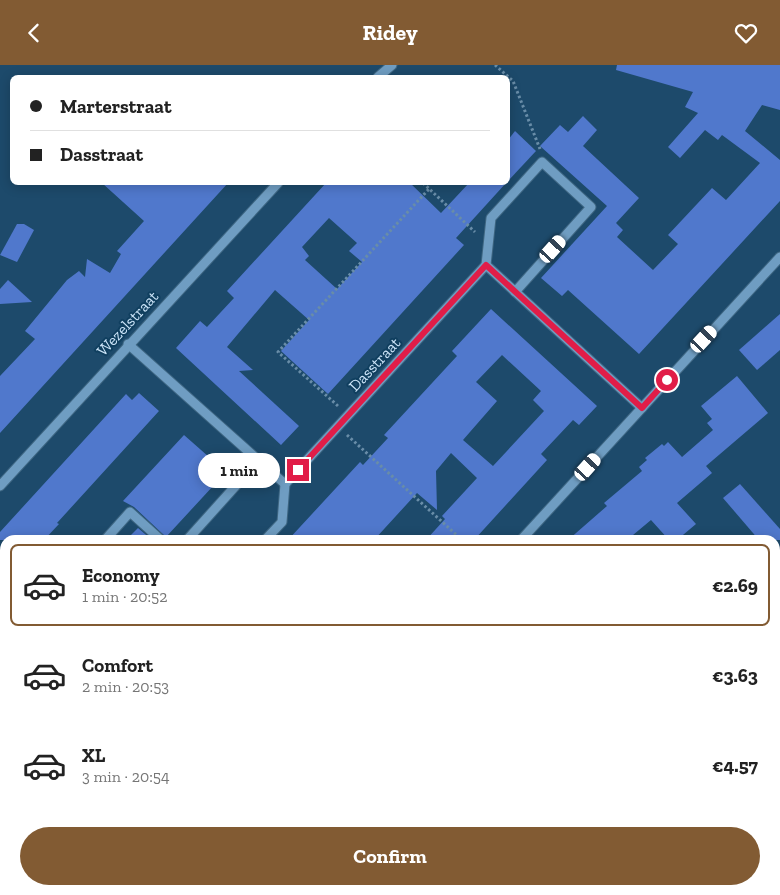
<!DOCTYPE html>
<html lang="en">
<head>
<meta charset="utf-8">
<style>
  body { margin:0; font-family:"Zilla Slab",serif; background:#f6f6f6; color:#222; height:100vh; display:flex; flex-direction:column; font-size:19px; white-space:nowrap }
  * { box-sizing:border-box; margin:0 }
  p { font-size:16px; color:#767676 }
  .icon { flex:none; width:28px; height:28px; fill:none; stroke:currentColor; stroke-width:2; stroke-linecap:round; stroke-linejoin:round }
  .map { position:relative; flex:1; overflow:hidden }
  .details { position:absolute; left:0px; top:470px; width:780px; height:360px; display:flex; flex-direction:column; background:#fff; border-radius:15px 15px 0 0; box-shadow:0 2px 12px #0003 }
  .details>* { flex:none }
  .banner { position:absolute; left:10px; top:10px; width:500px; height:110px; border-radius:8px; box-shadow:0 2px 12px #0003; display:grid; align-content:center; height:110px; padding:0 20px; background:#fff }
  .end { position:absolute; width:22px; height:22px; margin:-11px; border:6px solid #e11d48; background:#fff; box-shadow:0 0 0 2px #fff }
  .from { border-radius:50% }
  .bubble { position:absolute; height:35px; border-radius:18px; background:#fff; box-shadow:0 2px 12px #0003; font-size:16px; font-weight:700; line-height:35px; text-align:center }
  .car { position:absolute; width:15px; height:30px; margin:-15px -8px; border-radius:6px; box-shadow:0 0 4px 1px #0007; background:linear-gradient(#fff 24%,#345 0 40%,#fff 0 76%,#345 0 86%,#fff 0) }
  .banner b { display:flex; align-items:center; gap:18px; height:48px; font-size:19px }
  .banner b+b { border-top:1px solid #e0e0e0 }
  .banner i { width:12px; height:12px; background:#222 }
  ul { padding:9px 0 0; list-style:none }
  li { display:flex; align-items:center; gap:15px; height:82px; margin:0 10px 8px; padding:0 10px; border:2px solid transparent; border-radius:8px }
  li div { flex:1 }
  li b { display:block; font-size:19px }
  li em { font-style:normal; font-weight:700 }
  li.current { border-color:#825b33 }
  li>.icon { width:45px; height:45px; stroke-width:1.5 }
  .action { display:flex; gap:10px; margin-top:auto; padding:10px 20px }
  .action a { flex:1; height:58px; border-radius:30px; background:#825b33; color:#fff; font-size:20px; font-weight:700; line-height:58px; text-align:center }
  header { display:flex; justify-content:space-between; align-items:center; height:65px; padding:0 20px; background:#825b33; color:#fff; font-size:22px; font-weight:700 }
  .map>svg:first-child { display:block }
  .green { fill:#77470e }
  .building { fill:#5078cc; fill-rule:evenodd }
  .lines { fill:none; stroke-linecap:round; stroke-linejoin:round }
  .minor-casing { stroke:#3e6682; stroke-width:11 }
  .path { stroke:#698da8; stroke-width:3; stroke-dasharray:2.5 2.5; stroke-linecap:butt }
  .minor { stroke:#6f9dc2; stroke-width:9 }
  .route { stroke:#e11d48; stroke-width:6 }
  .labels { text-anchor:middle; stroke-width:4; stroke-linejoin:round; paint-order:stroke }
  .street-label { font-size:16px; fill:#cee6fa; stroke:#103f5f }
</style>
</head>
<body>
<header><svg class="icon" aria-label="back" viewBox="0 0 24 24"><path d="M15 5l-7 7 7 7"/></svg>Ridey<svg class="icon" aria-label="heart" viewBox="0 0 24 24"><path d="M12 20l-8-8c-3-5 5-10 8-4 3-6 11-1 8 4z"/></svg></header>
<div class="map">
<svg width="780" height="830" viewBox="0 0 780 830">
  <rect width="100%" height="100%" fill="#1d4a6b"/>
  <path class="green" d="M775,667L780,674V830H583L589,825H775Z"/>
  <g class="building">
    <path d="M617,0H780V45L762,40L745,66L780,95V136L639,289L568,225L562,231L541,213L607,141L540,81L560,60L568,67L583,51L597,65L583,81L639,133L616,158L623,165L617,172L653,205L678,179L668,170L712,123L726,135L760,98L722,70L718,75L705,65L680,93L668,82L698,48L685,42L693,27L616,5Z"/>
    <path d="M515,66L536,86L508,116V75Z"/>
    <path d="M102,118H228L0,368V311L35,274L25,266L67,215L79,206L85,212L87,194L110,208L121,189L117,186L144,156Z"/>
    <path d="M326,118H410L441,148L469,118H506L456,173L464,180L328,329L281,286L309,255L275,225L227,282L253,305L239,306L299,361L281,380L176,283L200,256L207,262L234,233L227,226ZM329,153L357,178L349,186L362,197L337,224L305,195L309,191L302,182Z"/>
    <path d="M17,159H24L34,165L17,197L0,190Z"/>
    <path d="M8,215L32,237L0,239V224Z"/>
    <path d="M491,244L597,341L579,360L573,355L541,389L547,395L474,475H426L445,454L442,451L477,413L451,388L436,406L437,445L417,428L374,475H288L360,397L363,400L388,373L384,370L457,291L452,286ZM502,290L541,326L533,335L544,346L493,401L463,375L497,336L476,317Z"/>
    <path d="M780,249V285L757,305L739,285Z"/>
    <path d="M737,311L768,348L706,401L712,408L677,438L696,459L677,475H669L651,455L627,475H568L607,441L604,438L642,406L639,402L647,395L645,393L662,379L664,381L668,377L682,392L713,365L707,358L712,354L701,341Z"/>
    <path d="M139,328L159,346L57,458L59,459L44,475H0V467L126,329L132,335Z"/>
    <path d="M184,370L226,407L166,472L134,442L123,436Z"/>
    <path d="M740,419L780,464V475H759L723,433Z"/>
    <path d="M138,463L152,475H126Z"/>
  </g>
  <g class="lines">
    <g class="minor-casing">
      <g id="minor">
        <path d="M378,12L392,0"/>
        <path d="M486,200L491,153L542,97L591,142L515,227"/>
        <path d="M128,279L285,419L486,200L642,343"/>
        <path d="M0,421L278,118"/>
        <path d="M105,475L130,447L161,475"/>
        <path d="M187,475L258,396"/>
        <path d="M265,475L282,457L285,419"/>
        <path d="M521,475L780,192"/>
        <path d="M0,570L5,574"/>
        <path d="M775,642L780,637"/>
        <path d="M775,658L780,665"/>
        <path d="M236,825V830"/>
        <path d="M557,830L563,825"/>
      </g>
    </g>
    <g class="path">
      <path d="M495,0L513,16L540,84"/>
      <path d="M423,118L475,167"/>
      <path d="M338,341L278,287L429,124"/>
      <path d="M347,370L462,475"/>
      <path d="M775,788L780,783"/>
      <path d="M732,830L738,825"/>
    </g>
    <use href="#minor" class="minor"/>
  </g>
  <g class="lines">
    <path class="route" d="M298,405L486,200L642,343L667,315"/>
  </g>
  <g class="labels">
    <g class="street-label">
      <text transform="translate(127 258) rotate(-47)" y="6">Wezelstraat</text>
      <text transform="translate(374 299) rotate(-47)" y="6">Dasstraat</text>
    </g>
  </g>
</svg>
<i class="end from" style="left:667px;top:315px"></i>
<i class="end" style="left:298px;top:405px"></i>
<div class="bubble" style="left:198px;top:388px;width:82px">1 min</div>
<i class="car" style="left:553px;top:184px;rotate:42deg"></i>
<i class="car" style="left:704px;top:274px;rotate:43deg"></i>
<i class="car" style="left:588px;top:402px;rotate:42deg"></i>
<div class="banner">
<b><i class="from"></i>Marterstraat</b>
<b><i></i>Dasstraat</b>
</div>
<section class="details">
<ul>
<li class="current"><svg class="icon" aria-label="car" viewBox="0 0 24 24"><path d="M5 17H2v-5l4-1 3-4h7l3 4 3 1v5h-3M9 17h6M6 11h13"/><circle cx="7" cy="17" r="2"/><circle cx="17" cy="17" r="2"/></svg><div><b>Economy</b><p>1 min · 20:52</p></div><em>€2.69</em></li>
<li><svg class="icon" aria-label="car" viewBox="0 0 24 24"><path d="M5 17H2v-5l4-1 3-4h7l3 4 3 1v5h-3M9 17h6M6 11h13"/><circle cx="7" cy="17" r="2"/><circle cx="17" cy="17" r="2"/></svg><div><b>Comfort</b><p>2 min · 20:53</p></div><em>€3.63</em></li>
<li><svg class="icon" aria-label="car" viewBox="0 0 24 24"><path d="M5 17H2v-5l4-1 3-4h7l3 4 3 1v5h-3M9 17h6M6 11h13"/><circle cx="7" cy="17" r="2"/><circle cx="17" cy="17" r="2"/></svg><div><b>XL</b><p>3 min · 20:54</p></div><em>€4.57</em></li>
</ul>
<div class="action"><a>Confirm</a></div>
</section>
</div>
</body>
</html>
